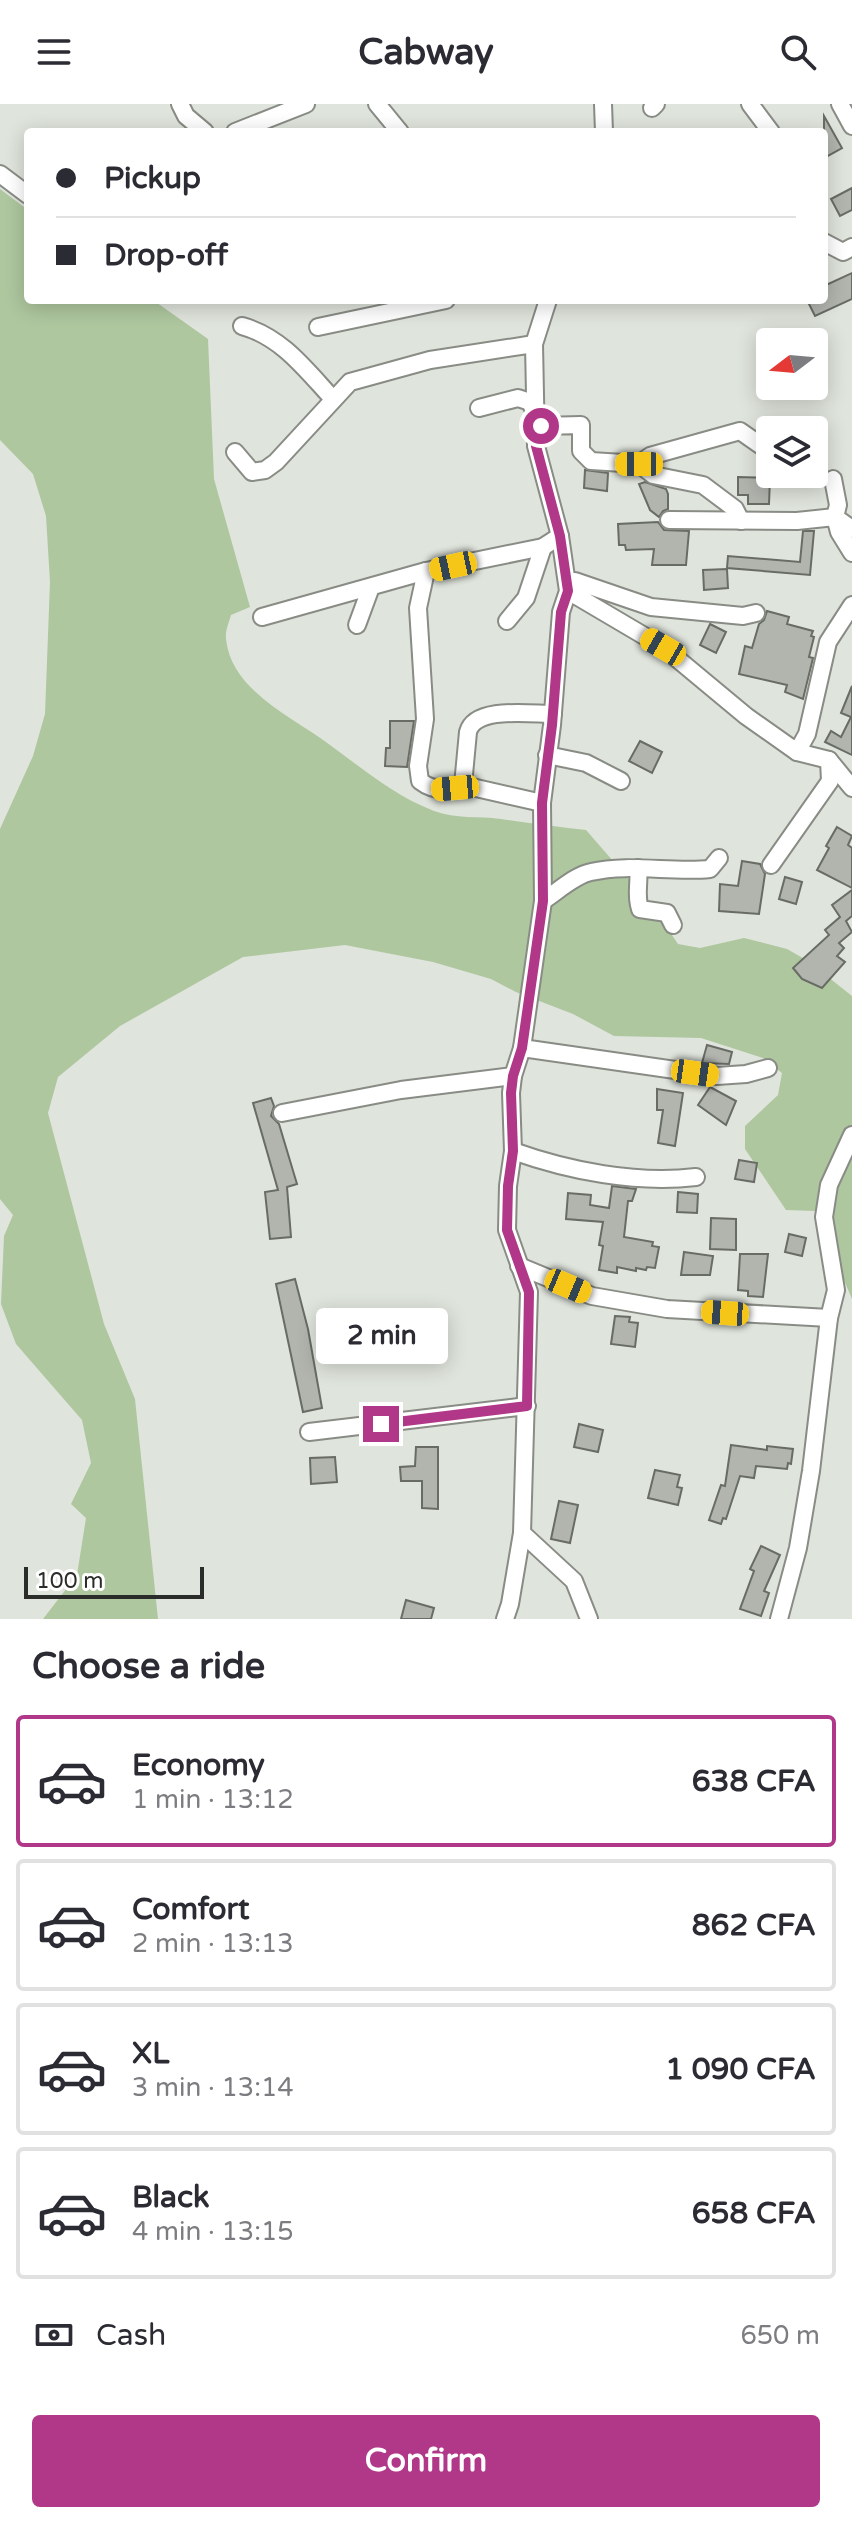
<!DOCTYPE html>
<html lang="en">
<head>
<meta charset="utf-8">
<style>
  body { margin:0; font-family:"Varela Round",sans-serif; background:#f7f7f7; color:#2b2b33; height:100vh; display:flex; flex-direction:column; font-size:30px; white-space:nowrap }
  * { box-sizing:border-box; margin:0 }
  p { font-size:26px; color:#7c7c81 }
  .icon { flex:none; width:44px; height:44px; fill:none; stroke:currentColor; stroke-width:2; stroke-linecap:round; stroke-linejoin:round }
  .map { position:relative; height:1515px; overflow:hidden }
  .details { display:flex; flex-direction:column; background:#fff; flex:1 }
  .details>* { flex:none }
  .guide { position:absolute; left:24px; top:24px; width:804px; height:176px; border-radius:8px; box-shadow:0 4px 20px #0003; display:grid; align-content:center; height:176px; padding:0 32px; background:#fff }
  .needle { width:52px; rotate:254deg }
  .controls { position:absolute; left:756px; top:224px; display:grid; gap:16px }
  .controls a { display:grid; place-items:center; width:72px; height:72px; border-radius:8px; background:#fff; box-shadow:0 4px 20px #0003; font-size:40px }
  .scale { position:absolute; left:24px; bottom:20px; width:180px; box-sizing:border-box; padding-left:8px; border:4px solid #2a2c29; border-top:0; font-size:22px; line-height:28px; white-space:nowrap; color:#2a2c29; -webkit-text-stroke:6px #fff; paint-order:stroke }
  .end { position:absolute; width:36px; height:36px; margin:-18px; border:10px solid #b13789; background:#fff; box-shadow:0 0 0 4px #fff }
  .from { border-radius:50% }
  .bubble { position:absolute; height:56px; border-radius:8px; background:#fff; box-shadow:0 4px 20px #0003; font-size:26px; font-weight:700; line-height:56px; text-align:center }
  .car { position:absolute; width:24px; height:48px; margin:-24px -12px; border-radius:10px; box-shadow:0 0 6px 2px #0007; background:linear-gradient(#f5c518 24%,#345 0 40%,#f5c518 0 76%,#345 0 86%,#f5c518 0) }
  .guide b { display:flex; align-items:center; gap:28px; height:76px; font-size:30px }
  .guide b+b { border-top:2px solid #e1e1e2 }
  .guide i { width:20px; height:20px; background:#2b2b33 }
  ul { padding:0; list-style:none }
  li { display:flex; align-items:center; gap:24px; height:132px; margin:0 16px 12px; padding:0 16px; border:4px solid #e1e1e2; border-radius:8px }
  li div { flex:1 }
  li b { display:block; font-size:30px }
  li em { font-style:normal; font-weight:700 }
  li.current { border-color:#b13789 }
  li>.icon { width:72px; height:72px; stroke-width:1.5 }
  h2 { padding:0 32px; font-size:36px; line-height:96px }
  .pay { display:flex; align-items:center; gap:20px; height:88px; padding:0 32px; font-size:30px }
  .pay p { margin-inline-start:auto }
  .primary-button { display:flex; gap:16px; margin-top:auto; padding:16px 32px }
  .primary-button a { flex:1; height:92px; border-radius:8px; background:#b13789; color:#fff; font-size:32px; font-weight:700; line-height:92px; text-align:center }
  header { display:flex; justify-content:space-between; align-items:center; height:104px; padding:0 32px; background:#fff; font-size:36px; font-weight:700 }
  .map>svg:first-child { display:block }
  .green { fill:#aec79f }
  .building { fill:#b1b5ae; stroke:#686c65; stroke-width:2 }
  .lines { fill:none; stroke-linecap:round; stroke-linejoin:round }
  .minor-casing { stroke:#888c85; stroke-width:20 }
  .minor { stroke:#fff; stroke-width:16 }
  .route { stroke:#b13789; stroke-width:10 }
</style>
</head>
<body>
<header><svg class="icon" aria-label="menu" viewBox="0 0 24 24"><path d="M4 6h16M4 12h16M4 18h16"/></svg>Cabway<svg class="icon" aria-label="search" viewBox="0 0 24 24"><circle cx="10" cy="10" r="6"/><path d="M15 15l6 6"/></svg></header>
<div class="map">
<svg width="852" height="1515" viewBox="0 0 852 1515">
  <rect width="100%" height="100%" fill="#dfe4dc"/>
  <path class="green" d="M0,85L28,106V196H153L208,235L214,375L250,503L231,511C229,518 225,527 226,535C231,587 294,614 330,641C363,665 395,692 434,707C456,715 478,712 501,715C529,719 557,723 586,726L653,803L678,840L700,844L744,834L787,845L808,857L852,892V1195L815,1107L786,1106L745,1045V1022L778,991L782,969L763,954L701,934L614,932L573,910L516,888L491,875L433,858L345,841L243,853L120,922L58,973L48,1009L104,1220L135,1295L158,1515H43L77,1471L86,1414L71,1400L91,1359L82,1316L16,1240L1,1200L4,1132L13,1111L0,1095V725L33,652L45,610L50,478L46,412L33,370L0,336Z"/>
  <g class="building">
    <path d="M824,12L842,44L824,54Z"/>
    <path d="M852,84V106L840,112L831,95Z"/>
    <path d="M852,169V195L815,212L807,196H824V182Z"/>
    <path d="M585,366L608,369L607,387L584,384Z"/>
    <path d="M738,373L770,374L769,400H748V391H738Z"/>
    <path d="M645,378L666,385L668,390V405L663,407L659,413L650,406L639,380Z"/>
    <path d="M658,418L664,426L689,427L686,461H652L654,445L626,446L625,441H619L618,420Z"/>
    <path d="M803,427H814L810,471L727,464L728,452L800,458Z"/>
    <path d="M727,465L728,484L704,486L703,466Z"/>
    <path d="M767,507L789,513L787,520L813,527L811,532L814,533L809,553L813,554L803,595L785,588L787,581L739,570L745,542L752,544L759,520L764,516Z"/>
    <path d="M710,520L726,528L716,549L700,541Z"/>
    <path d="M852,582V651L825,638L831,627L841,633L851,613L841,609Z"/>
    <path d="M390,617H414L407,663L385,662L386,644H390Z"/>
    <path d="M640,637L662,648L652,669L629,657Z"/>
    <path d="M837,723L852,732L848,741L852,744V784L817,766L829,744L826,742Z"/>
    <path d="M742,757L760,760L765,770L759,810L719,807L720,780L738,782Z"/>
    <path d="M785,773L802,778L796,800L779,795Z"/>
    <path d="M852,786V812L846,817L852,828L839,839L844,844L837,852L845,858L822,884L802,875L793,864L829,831L825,826L840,813L832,801Z"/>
    <path d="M707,941L732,948L729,960L702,959Z"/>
    <path d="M710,983L736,997L726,1021L698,1001Z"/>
    <path d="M657,985L683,989L675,1042L658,1039L663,1006H657Z"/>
    <path d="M271,994L274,1002L271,1012L279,1020L297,1080L287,1083L291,1133L270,1135L265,1088L278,1086L253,999Z"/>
    <path d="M739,1056L757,1059L754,1078L735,1075Z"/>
    <path d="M612,1082L636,1085L632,1097H628L624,1133L653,1138L652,1142L659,1143L655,1164L647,1163L646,1166L636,1164V1167L617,1163V1169L599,1166L603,1142L599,1141L603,1118L566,1115L568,1089L591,1091L590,1101L609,1104Z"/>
    <path d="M678,1088L698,1090L697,1109L677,1108Z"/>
    <path d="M711,1114L736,1115V1146L710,1145Z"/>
    <path d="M789,1130L806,1134L802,1152L785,1148Z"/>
    <path d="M684,1148L713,1152L710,1171H681Z"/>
    <path d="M740,1150H768L763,1193L748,1192V1187L738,1186Z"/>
    <path d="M295,1175L308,1225L322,1304L303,1308L276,1180Z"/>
    <path d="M615,1212L630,1213L629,1218L638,1219L635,1243L611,1240Z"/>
    <path d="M579,1320L603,1326L598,1348L574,1343Z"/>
    <path d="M731,1341L767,1346V1342L793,1345L791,1360L788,1359L787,1365L756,1362L754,1374L740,1372L726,1415L723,1414L721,1420L709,1416L721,1381L725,1382Z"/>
    <path d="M416,1343H438V1405L422,1404V1377H401L400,1363L415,1362Z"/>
    <path d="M335,1353L337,1378L311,1380L310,1354Z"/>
    <path d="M655,1366L680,1371L677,1383L682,1384L678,1401L648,1394Z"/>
    <path d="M559,1397L578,1401L570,1439L551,1435Z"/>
    <path d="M761,1442L780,1451L764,1487L769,1489L761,1512L740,1505L754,1467L750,1465Z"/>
    <path d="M406,1496L434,1504L431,1515H401Z"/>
  </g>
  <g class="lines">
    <g class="minor-casing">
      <g id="minor">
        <path d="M180,0L186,12L205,28"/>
        <path d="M377,0L400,28"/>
        <path d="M603,0L604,28"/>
        <path d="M750,0L771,28"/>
        <path d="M840,0L852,22"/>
        <path d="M652,4L656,0"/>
        <path d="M235,28L306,0"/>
        <path d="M0,70L28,91"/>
        <path d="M824,138L843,148L852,143"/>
        <path d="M242,222C282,233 306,266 333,295"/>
        <path d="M318,223L446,196"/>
        <path d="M479,304L518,294L530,298L541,322L581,321V347L591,357L639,360L653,371L703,381L735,405L741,417"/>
        <path d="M235,348L252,368L265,366L276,358L350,278L430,256L534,240"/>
        <path d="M639,360L650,352L740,327L770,348"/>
        <path d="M833,375L838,401L835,413L839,428L852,449"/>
        <path d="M669,416L797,417L835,413L852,425"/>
        <path d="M426,467L418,504L425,615L418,662L420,677C433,687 448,687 463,681L468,628C475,602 530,610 553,610"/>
        <path d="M756,509L743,512L651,503L575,477L568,487L663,543L746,612L797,648L829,656L852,684"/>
        <path d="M262,513L426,467L543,443L560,432"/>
        <path d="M507,517L526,494L543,443"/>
        <path d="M357,521L371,483"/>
        <path d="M797,648L807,630L828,538L852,501"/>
        <path d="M547,651L586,659L621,677"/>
        <path d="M463,681L542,699"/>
        <path d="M771,761L830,677L829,656"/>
        <path d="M638,764C640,779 635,790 640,805L667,809L673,821"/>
        <path d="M543,797C557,788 575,771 591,768C630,759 671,769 710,765L719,754"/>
        <path d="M522,944L717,972L746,970L768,964"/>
        <path d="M282,1009L401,986L513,972"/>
        <path d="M513,1047C569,1067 636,1080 696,1073"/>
        <path d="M519,1162L592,1192L667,1205L829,1214"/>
        <path d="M309,1328L527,1302"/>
        <path d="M522,1429L574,1477L589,1515"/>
        <path d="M505,1515L510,1500L522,1429L529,1188L507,1126L508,1082L513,1047L511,989L513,972L522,944L543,797L542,699L552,621L561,508L568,487L560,432L536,342L534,240L548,196"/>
        <path d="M779,1515L798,1444L811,1367L829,1214L836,1186L824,1113L829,1081L852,1031"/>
      </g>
    </g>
    <use href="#minor" class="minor"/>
  </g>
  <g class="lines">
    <path class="route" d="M381,1320L527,1302L529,1188L507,1126L508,1082L513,1047L511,989L513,972L522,944L543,797L542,699L552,621L561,508L568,487L560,432L536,342L537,309L541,322"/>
  </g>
</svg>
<div class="controls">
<a><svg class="needle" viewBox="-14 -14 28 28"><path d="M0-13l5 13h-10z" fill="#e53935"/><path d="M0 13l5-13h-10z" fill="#7c7c81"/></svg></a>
<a><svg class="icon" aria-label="layers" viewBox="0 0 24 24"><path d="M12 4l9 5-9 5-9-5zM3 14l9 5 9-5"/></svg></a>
</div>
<div class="scale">100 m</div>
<i class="end from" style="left:541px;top:322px"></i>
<i class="end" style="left:381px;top:1320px"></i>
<div class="bubble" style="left:316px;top:1204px;width:132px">2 min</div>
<i class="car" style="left:639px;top:360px;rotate:270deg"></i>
<i class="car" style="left:453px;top:462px;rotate:258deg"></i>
<i class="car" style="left:663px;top:543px;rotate:300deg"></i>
<i class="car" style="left:455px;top:684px;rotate:265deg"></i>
<i class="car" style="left:695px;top:969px;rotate:98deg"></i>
<i class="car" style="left:568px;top:1182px;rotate:113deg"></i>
<i class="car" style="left:725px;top:1209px;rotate:274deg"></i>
<div class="guide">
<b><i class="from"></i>Pickup</b>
<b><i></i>Drop-off</b>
</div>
</div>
<section class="details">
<h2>Choose a ride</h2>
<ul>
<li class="current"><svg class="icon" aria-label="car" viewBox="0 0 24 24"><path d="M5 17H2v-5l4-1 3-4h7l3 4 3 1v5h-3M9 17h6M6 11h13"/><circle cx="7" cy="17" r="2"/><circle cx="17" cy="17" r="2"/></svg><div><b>Economy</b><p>1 min · 13:12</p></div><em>638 CFA</em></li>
<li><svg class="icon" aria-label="car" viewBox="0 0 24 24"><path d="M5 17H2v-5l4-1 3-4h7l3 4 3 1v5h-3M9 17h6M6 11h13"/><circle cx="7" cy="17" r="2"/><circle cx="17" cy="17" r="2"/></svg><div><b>Comfort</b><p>2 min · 13:13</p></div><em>862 CFA</em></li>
<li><svg class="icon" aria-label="car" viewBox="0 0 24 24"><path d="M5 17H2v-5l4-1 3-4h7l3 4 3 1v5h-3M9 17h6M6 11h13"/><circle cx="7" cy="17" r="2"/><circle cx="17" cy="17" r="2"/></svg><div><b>XL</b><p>3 min · 13:14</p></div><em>1 090 CFA</em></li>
<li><svg class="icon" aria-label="car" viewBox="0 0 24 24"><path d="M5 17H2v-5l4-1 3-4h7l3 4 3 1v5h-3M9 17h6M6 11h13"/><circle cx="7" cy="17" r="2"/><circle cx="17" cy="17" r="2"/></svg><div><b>Black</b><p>4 min · 13:15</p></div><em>658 CFA</em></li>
</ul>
<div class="pay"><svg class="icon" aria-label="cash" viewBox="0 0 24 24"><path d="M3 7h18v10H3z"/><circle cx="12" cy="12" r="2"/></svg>Cash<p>650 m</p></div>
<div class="primary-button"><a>Confirm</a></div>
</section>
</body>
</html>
